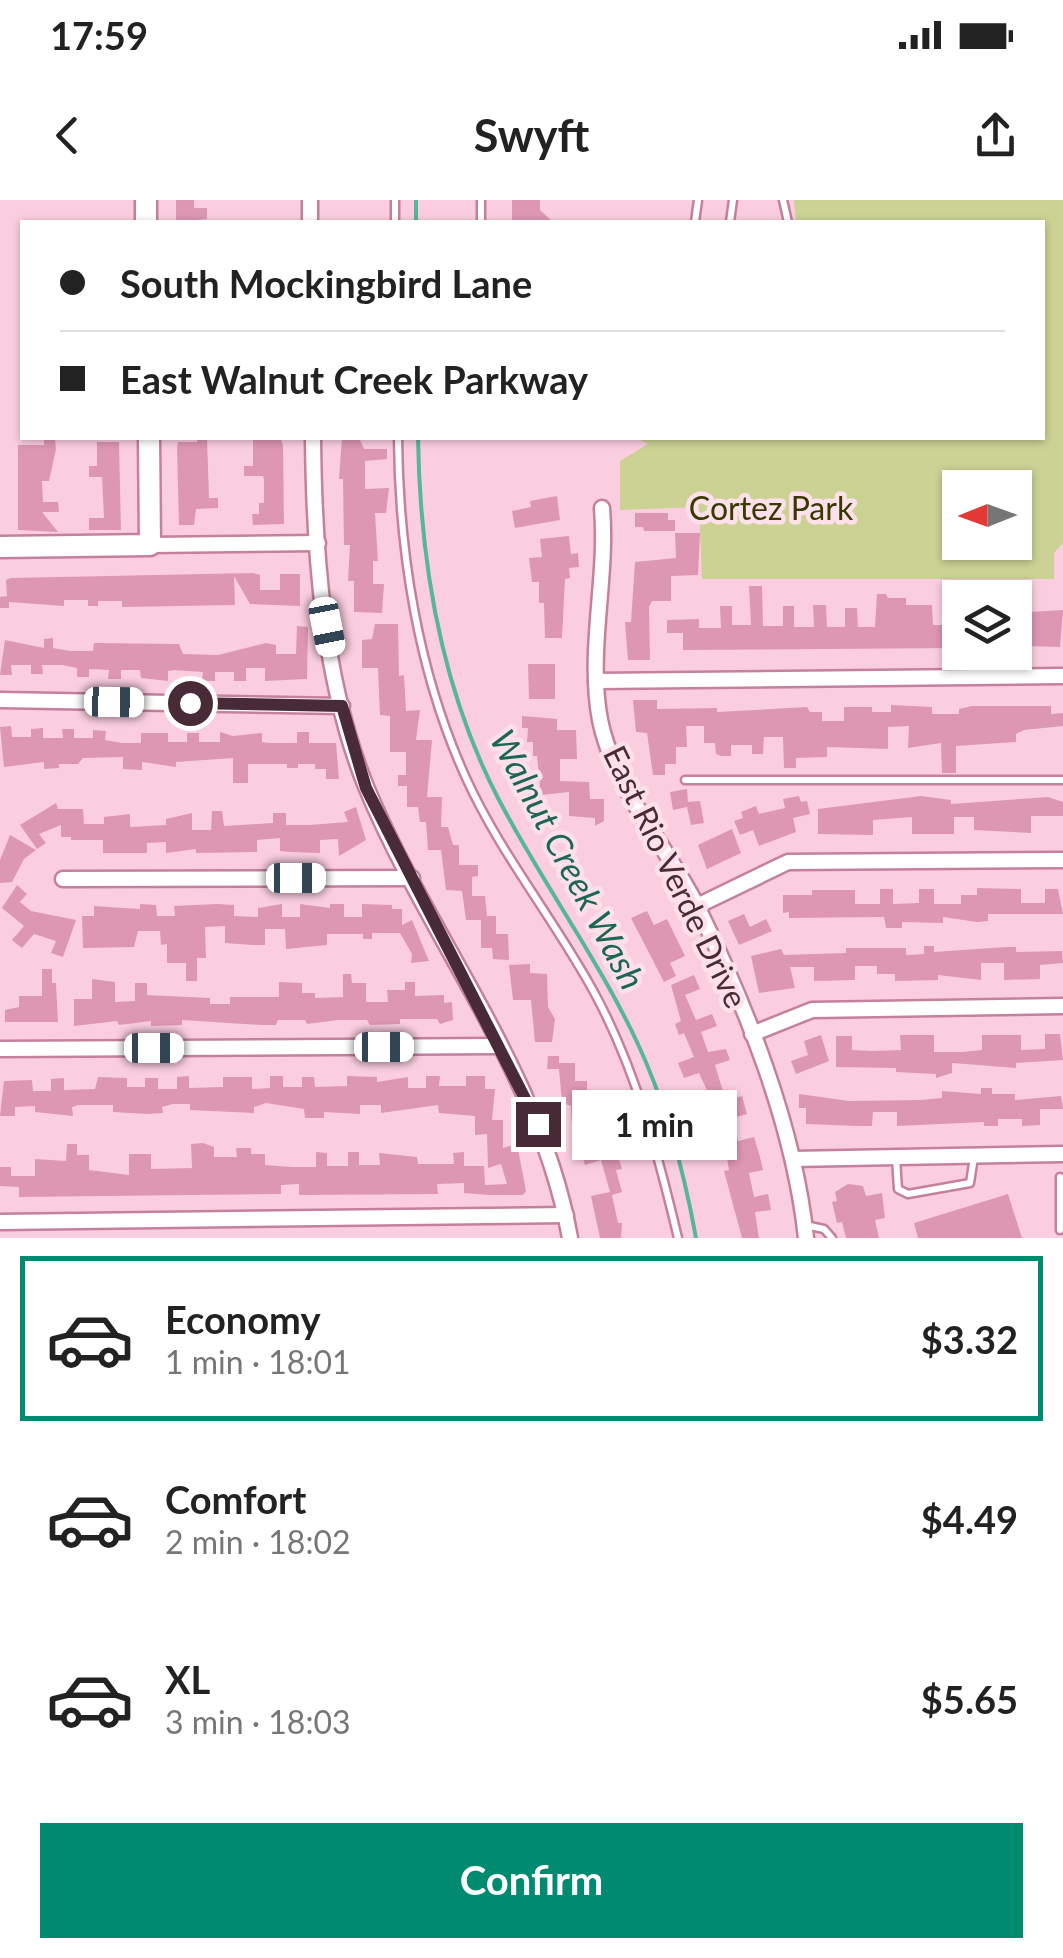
<!DOCTYPE html>
<html lang="en">
<head>
<meta charset="utf-8">
<style>
  body { margin:0; font-family:Lato,sans-serif; background:#f6f6f6; color:#222; height:100vh; display:flex; flex-direction:column; font-size:38px; white-space:nowrap }
  * { box-sizing:border-box; margin:0 }
  p { font-size:32px; color:#767676 }
  .icon { flex:none; width:55px; height:55px; fill:none; stroke:currentColor; stroke-width:2; stroke-linecap:round; stroke-linejoin:round }
  .map { position:relative; height:1038px; overflow:hidden }
  .details { display:flex; flex-direction:column; background:#fff; flex:1 }
  .details>* { flex:none }
  .top-card { position:absolute; left:20px; top:20px; width:1025px; height:220px; border-radius:0px; box-shadow:0 2px 8px #0004; display:grid; align-content:center; height:220px; padding:0 40px; background:#fff }
  .needle { width:65px; rotate:269deg }
  .buttons { position:absolute; left:942px; top:270px; display:grid; gap:20px }
  .buttons a { display:grid; place-items:center; width:90px; height:90px; border-radius:0px; background:#fff; box-shadow:0 2px 8px #0004; font-size:50px }
  .end { position:absolute; width:45px; height:45px; margin:-22px; border:12px solid #482b37; background:#fff; box-shadow:0 0 0 5px #fff }
  .from { border-radius:50% }
  .bubble { position:absolute; height:70px; border-radius:0px; background:#fff; box-shadow:0 2px 8px #0004; font-size:32px; font-weight:700; line-height:70px; text-align:center }
  .car { position:absolute; width:30px; height:60px; margin:-30px -15px; border-radius:12px; box-shadow:0 0 8px 2px #0007; background:linear-gradient(#fff 24%,#345 0 40%,#fff 0 76%,#345 0 86%,#fff 0) }
  .top-card b { display:flex; align-items:center; gap:35px; height:95px; font-size:38px }
  .top-card b+b { border-top:2px solid #e0e0e0 }
  .top-card i { width:25px; height:25px; background:#222 }
  ul { padding:18px 0 0; list-style:none }
  li { display:flex; align-items:center; gap:30px; height:165px; margin:0 20px 15px; padding:0 20px; border:5px solid transparent; border-radius:0px }
  li div { flex:1 }
  li b { display:block; font-size:38px }
  li em { font-style:normal; font-weight:700 }
  li.selected { border-color:#008a70 }
  li>.icon { width:90px; height:90px; stroke-width:1.5 }
  .cta { display:flex; gap:20px; margin-top:auto; padding:20px 40px }
  .cta a { flex:1; height:115px; border-radius:0px; background:#008a70; color:#fff; font-size:40px; font-weight:700; line-height:115px; text-align:center }
  .status { display:flex; justify-content:space-between; align-items:center; height:70px; padding:0 50px; background:#fff; direction:ltr }
  .status svg { height:28px; fill:currentColor }
  header { display:flex; justify-content:space-between; align-items:center; height:130px; padding:0 40px; background:#fff; font-size:45px; font-weight:700 }
  .map>svg:first-child { display:block }
  .green { fill:#cbd294; fill-rule:evenodd }
  .lines { fill:none; stroke-linecap:round; stroke-linejoin:round }
  .stream { stroke:#57b59c; stroke-width:4 }
  .building { fill:#dd97b3 }
  .lane-casing { stroke:#c4809c; stroke-width:11 }
  .street-casing { stroke:#c4809c; stroke-width:19 }
  .secondary-casing { stroke:#c4809c; stroke-width:25 }
  .lane { stroke:#fff; stroke-width:6 }
  .street { stroke:#fff; stroke-width:14 }
  .secondary { stroke:#fff; stroke-width:20 }
  .route { stroke:#482b37; stroke-width:12 }
  .labels { text-anchor:middle; stroke-width:9; stroke-linejoin:round; paint-order:stroke }
  .park-label { font-size:32px; fill:#373a00; stroke:#fee0eb }
  .street-label { font-size:32px; fill:#482b37; stroke:#fee0eb }
  .water-label { font-size:35px; font-style:italic; fill:#1c6654; stroke:#fee0eb }
</style>
</head>
<body>
<div class="status"><b>17:59</b><svg viewBox="0 0 49 12"><path d="M0 12V9h3v3zM5 12V6h3v6zM10 12V3h3v9zM15 12V0h3v12zM26 1h20v11H26zM47 4h2v5h-2z"/></svg></div>
<header><svg class="icon" aria-label="back" viewBox="0 0 24 24"><path d="M15 5l-7 7 7 7"/></svg>Swyft<svg class="icon" aria-label="share" viewBox="0 0 24 24"><path d="M12 15V3M7 8l5-5 5 5M5 13v7h14v-7"/></svg></header>
<div class="map">
<svg width="1063" height="1038" viewBox="0 0 1063 1038">
  <rect width="100%" height="100%" fill="#fbcedf"/>
  <path class="green" d="M794,0H1063V343L1054,353V379H702L699,307L620,310V261L648,244L636,238H1042V22H796ZM960,288H1015V342H960Z"/>
  <g class="lines">
    <g class="stream">
      <path d="M416,0V22"/>
      <path d="M418,238C420,362 440,486 498,598C541,681 597,757 637,842C666,904 684,971 696,1038"/>
    </g>
  </g>
  <g class="building">
    <path d="M176,0H194V8H207V19L176,22Z"/>
    <path d="M512,0H540V10L553,22H512Z"/>
    <path d="M197,238H207L209,298H218V308L196,309L194,325H179L177,247L178,242H197Z"/>
    <path d="M253,238L281,240L283,245L284,324L253,325L252,314H259V303H264V280L263,276H244V266H253Z"/>
    <path d="M342,238H359L364,249H387V259L365,261V289L389,288L386,313H375L378,361H373V384H384L382,413L354,412V381H348L350,345H344L343,279H339Z"/>
    <path d="M44,239H55L56,249L49,281H42L43,302H58L59,312H42L58,332L18,330V245H44Z"/>
    <path d="M97,242H119L121,330H89V318H104L102,277H89V266H97Z"/>
    <path d="M557,296L560,320L515,328L512,311L531,307L530,301Z"/>
    <path d="M635,313H668V320H675V331H644L643,327H635Z"/>
    <path d="M675,333H700L698,375L671,376V401H652L649,407L650,460H628L625,422H631L635,362L676,358Z"/>
    <path d="M569,336L571,354L578,353L579,367L569,368L570,378L565,379L562,438H545L544,403H539V382H532L529,358L542,357L540,339Z"/>
    <path d="M253,373L260,375V390H280V374H300V406L250,404L234,376L235,405L122,407V401H98V406H88V400H64V406L9,402V408H0V397L7,396L6,380L11,378Z"/>
    <path d="M749,386H762L763,426H783V406H794V427H814L813,405H826L827,427H845V408H857L858,427H875L877,394H886L888,398H906V405H932L933,425H960V448L683,450V433H667V420L699,419V428H721L720,406H732V425H751Z"/>
    <path d="M1015,402H1029V412L1063,410L1060,447L1024,446L1015,450Z"/>
    <path d="M375,424H398L399,476L404,475L406,511L420,510L416,540H432L427,597H442L441,627H448L453,645H459V665H478V676L472,677V696H485L487,716H496V734H508L509,760L493,759L492,748H481V720H466L462,691L446,690L441,650H428L426,622H420L418,607H407V586H398V575H406V552H390V516L380,515L378,468H362V440L372,439Z"/>
    <path d="M297,426L308,427L307,479L265,481V468H246V481H234V472H215V481H202L203,472L174,470L168,471V481L141,478L140,470H121V479H108L109,470L89,469V477H77V468L62,465H42L43,474H31V465H11L12,475H0L5,440L44,448V439L53,438V448L71,451H93L94,443L179,444L183,454L218,455L266,443L276,445V454H296Z"/>
    <path d="M528,464H555V499H529Z"/>
    <path d="M633,500H657V509L717,508V512L807,507L810,512H822V521H844V507H872V512H891V505L932,507V514H959V509L972,506H1051V514L1063,513V526L1024,530L1016,534V542L956,546V573H942L941,543L908,548L909,526L888,527V549L827,547V557L796,558V568H784L783,537H764L763,554H752V545H731V556H721L716,554L715,543H704V526H686L687,547H676V564H665V575H653L647,533L636,532Z"/>
    <path d="M522,516L557,519V530H576L577,559H560V581L589,582L590,599H604V621L595,626V618L569,616V592L541,595L537,556H533V542H527L528,528H522Z"/>
    <path d="M11,526L12,537H31V529L43,528V538H63L62,529H74V538H93V530L106,531L105,540L122,543H141V533H168V542H187V533H199V542H220V532L233,536L262,533V542L269,543H297V532H309V543H336L339,579H326V569H315V564H298V568H287V564H248V583H233V558L176,562V567L142,562V570L123,569V557L83,558L78,564H59V568L44,569V562L4,567L0,527Z"/>
    <path d="M687,589L688,602L700,601L704,623L691,625L687,607L673,610L670,592Z"/>
    <path d="M799,596L801,602L807,601L810,614L793,618L796,632L759,646L753,630L740,635L734,621L743,618L741,612L756,606L759,614L785,608L783,599Z"/>
    <path d="M921,596L951,600V604L1048,597L1063,602V616H1031V633L974,630V617H954V634H912V617L873,620V635L818,634V609Z"/>
    <path d="M56,603L58,609H83L84,624H104V617L130,614V627L166,625V619L192,613V630H211L212,611H222L224,626L273,623V613H286V625H309L348,622L344,612L356,607L366,640L339,656L338,639L320,640V653L290,652L280,651V638L257,640V652L196,653V649L166,653V642L147,643V653H103V640H71V637H61V625L39,634L46,643L37,649L20,625Z"/>
    <path d="M732,629L741,653L707,669L698,645Z"/>
    <path d="M10,635L36,650L24,659L12,682L0,683V660Z"/>
    <path d="M17,685L27,694L20,702L31,711L76,720L63,757L51,753L56,741L34,734L22,748L12,740L24,726L2,708Z"/>
    <path d="M977,688L1021,689V703H1045V689H1058L1063,714H988V721L977,722L943,717V723L902,722V728H886L884,717L789,718V712L783,713V695H812V690H855V704H880V689H893V704L919,703V689H934V704H961V695H977Z"/>
    <path d="M140,704L156,705L157,716H175L174,706L217,704L234,705V716L258,717V708L282,704V717H300V704L330,708V704H344V717H362V704L392,705V709H402V725L412,720L429,761L411,763L412,754L400,733H372V739H363V734H327V745L286,749L285,729H265V745H252L225,743V726L205,727L206,758H197V781H186V763H167V744L161,745L160,731H138L134,747L83,748L82,716H94V706L140,709Z"/>
    <path d="M647,711L654,725L667,719L685,756L670,763L676,776L664,782L631,718Z"/>
    <path d="M744,714L750,727L766,719L772,731L739,745L728,721Z"/>
    <path d="M924,746H934V752L1006,747H1016V752L1062,751L1063,763L1040,765V779L1004,780V763H981V780L938,775V780L895,781V774H877V766H855V780L814,781V767H790L795,788L759,793L751,756L781,749L784,755L846,753V748H906V755L924,754Z"/>
    <path d="M530,764V773L547,774L548,807L555,819L552,842H535L531,800H513L509,765Z"/>
    <path d="M42,769H52V783H56L58,822H5V810L19,807V796H42Z"/>
    <path d="M343,774H351L352,783H366V802H388L387,790H405V782H415V796L444,795V803L452,802L453,820L440,824L437,819H400V824L370,825L367,820H338L307,824L305,820H278L276,825H261L182,820V825L151,826V821L119,825L117,821L74,826V799H92V779L115,782V802L135,801V783H147V795L210,798V804H230V797H279V782L302,783V793H315V798L343,797Z"/>
    <path d="M694,775L700,789L685,795L696,820L712,814L717,826L701,832L708,852L726,849L730,860L715,865L726,901L742,896L747,914L732,918L738,941L754,937L760,957L763,970L749,973L754,997L768,994L771,1010L755,1012L759,1038H742L724,971L729,970L726,952L719,954L717,946L700,951L696,935L724,927L699,873L684,878L678,863L694,857L684,833L679,835L675,824L681,821L671,785Z"/>
    <path d="M1045,834H1060L1063,860L1016,863V868L952,863V873L936,878V874L896,872V868L836,867V836H852V850L872,851L901,850L900,835H934V852H962L982,850V835H1021V850L1045,849Z"/>
    <path d="M821,835L829,861L796,874L791,861L808,855L804,841Z"/>
    <path d="M548,856H559V863H575V881H587V901L598,915L601,931L572,926L571,906L562,903L559,869H547Z"/>
    <path d="M189,876V888L223,887V877H252V889L270,888V876H283V887H302V877H314L315,887L347,886V876L377,877V882L408,877V888H426V876H440L439,886H466V876H485V889H495L492,920H503V948L517,944L526,991L523,995H489L464,993V983L437,984L438,994L299,995V984L281,985V994L19,997V987L0,986V967H11V976H35V959L66,961L67,944H77V955H89V970L129,975V954H151V969L192,968L191,944L203,943L214,947V957H237L236,948H251V954H265V965L292,967H316V952L327,953V966H348V952H359V965H380L379,953L417,957L418,964H454L453,953L464,952V966H484L485,985L507,984L501,964L488,968L487,934L475,935V916L439,913L438,905L381,913V905H360V914L324,912V918H305L304,909L266,903L254,907V913L190,910V904H173L162,907L163,913L147,914L113,912V905H79L72,907L73,916L35,912V906L15,907V916H0L4,881L32,880L33,891H51V879L64,878V890L95,889L98,877L127,878V887H145V878H158V889H177V877Z"/>
    <path d="M981,888H992V894H1015V900L1061,896L1063,909H1040V925L1022,926V919H998V926H984V922L897,926V912H873L872,926H857L806,924V908H799V894L849,901L921,900L942,898V891L981,894Z"/>
    <path d="M596,938L601,955L618,956L622,969L616,970L622,992L612,995L618,1023H622L621,1038H600L591,996L610,992L601,960L585,965L578,944Z"/>
    <path d="M848,984L863,986L866,996L882,993L885,1018L875,1020L879,1038H846L842,1022L837,1023L832,1002L837,1001L835,992Z"/>
    <path d="M1008,994L1022,1038H918L914,1023Z"/>
  </g>
  <g class="lines">
    <g class="lane-casing">
      <g id="lane">
        <path d="M395,0V22"/>
        <path d="M481,0V22"/>
        <path d="M783,0L788,22"/>
        <path d="M695,22L698,0"/>
        <path d="M730,22L733,0"/>
        <path d="M398,238C399,352 418,473 466,578C501,655 555,720 595,794C636,870 658,954 678,1038"/>
        <path d="M685,580H1063"/>
        <path d="M896,958L898,989L908,994L970,983L974,957"/>
        <path d="M1060,977V1030"/>
        <path d="M805,1025L824,1029L832,1038"/>
      </g>
    </g>
    <g class="street-casing">
      <g id="street">
        <path d="M310,0V22"/>
        <path d="M313,238C314,352 323,482 367,589C430,740 541,874 570,1038"/>
        <path d="M602,308C608,378 587,450 600,520C614,589 667,646 698,708C747,809 794,925 806,1038"/>
        <path d="M150,345L318,343"/>
        <path d="M596,481L1063,476"/>
        <path d="M0,500L342,506"/>
        <path d="M63,679L412,678"/>
        <path d="M697,706L788,662L1063,660"/>
        <path d="M752,834L812,810L1063,806"/>
        <path d="M0,849L499,846"/>
        <path d="M793,959L1063,954"/>
        <path d="M0,1022L566,1015"/>
      </g>
    </g>
    <g class="secondary-casing">
      <g id="secondary">
        <path d="M146,0V22"/>
        <path d="M0,347L150,345L149,238"/>
      </g>
    </g>
    <use href="#lane" class="lane"/>
    <use href="#street" class="street"/>
    <use href="#secondary" class="secondary"/>
  </g>
  <g class="lines">
    <path class="route" d="M190,503L342,506L366,588L538,924"/>
  </g>
  <g class="labels">
    <g class="park-label">
      <text x="771" y="320">Cortez Park</text>
    </g>
    <g class="street-label">
      <text transform="translate(675 677) rotate(64)" y="11">East Rio Verde Drive</text>
    </g>
    <g class="water-label">
      <text transform="translate(567 660) rotate(62)" y="12">Walnut Creek Wash</text>
    </g>
  </g>
</svg>
<div class="buttons">
<a><svg class="needle" viewBox="-14 -14 28 28"><path d="M0-13l5 13h-10z" fill="#e53935"/><path d="M0 13l5-13h-10z" fill="#767676"/></svg></a>
<a><svg class="icon" aria-label="layers" viewBox="0 0 24 24"><path d="M12 4l9 5-9 5-9-5zM3 14l9 5 9-5"/></svg></a>
</div>
<i class="end from" style="left:190px;top:503px"></i>
<i class="end" style="left:538px;top:924px"></i>
<div class="bubble" style="left:572px;top:890px;width:165px">1 min</div>
<i class="car" style="left:327px;top:427px;rotate:169deg"></i>
<i class="car" style="left:114px;top:502px;rotate:91deg"></i>
<i class="car" style="left:296px;top:678px;rotate:90deg"></i>
<i class="car" style="left:384px;top:847px;rotate:90deg"></i>
<i class="car" style="left:154px;top:848px;rotate:90deg"></i>
<div class="top-card">
<b><i class="from"></i>South Mockingbird Lane</b>
<b><i></i>East Walnut Creek Parkway</b>
</div>
</div>
<section class="details">
<ul>
<li class="selected"><svg class="icon" aria-label="car" viewBox="0 0 24 24"><path d="M5 17H2v-5l4-1 3-4h7l3 4 3 1v5h-3M9 17h6M6 11h13"/><circle cx="7" cy="17" r="2"/><circle cx="17" cy="17" r="2"/></svg><div><b>Economy</b><p>1 min · 18:01</p></div><em>$3.32</em></li>
<li><svg class="icon" aria-label="car" viewBox="0 0 24 24"><path d="M5 17H2v-5l4-1 3-4h7l3 4 3 1v5h-3M9 17h6M6 11h13"/><circle cx="7" cy="17" r="2"/><circle cx="17" cy="17" r="2"/></svg><div><b>Comfort</b><p>2 min · 18:02</p></div><em>$4.49</em></li>
<li><svg class="icon" aria-label="car" viewBox="0 0 24 24"><path d="M5 17H2v-5l4-1 3-4h7l3 4 3 1v5h-3M9 17h6M6 11h13"/><circle cx="7" cy="17" r="2"/><circle cx="17" cy="17" r="2"/></svg><div><b>XL</b><p>3 min · 18:03</p></div><em>$5.65</em></li>
</ul>
<div class="cta"><a>Confirm</a></div>
</section>
</body>
</html>
